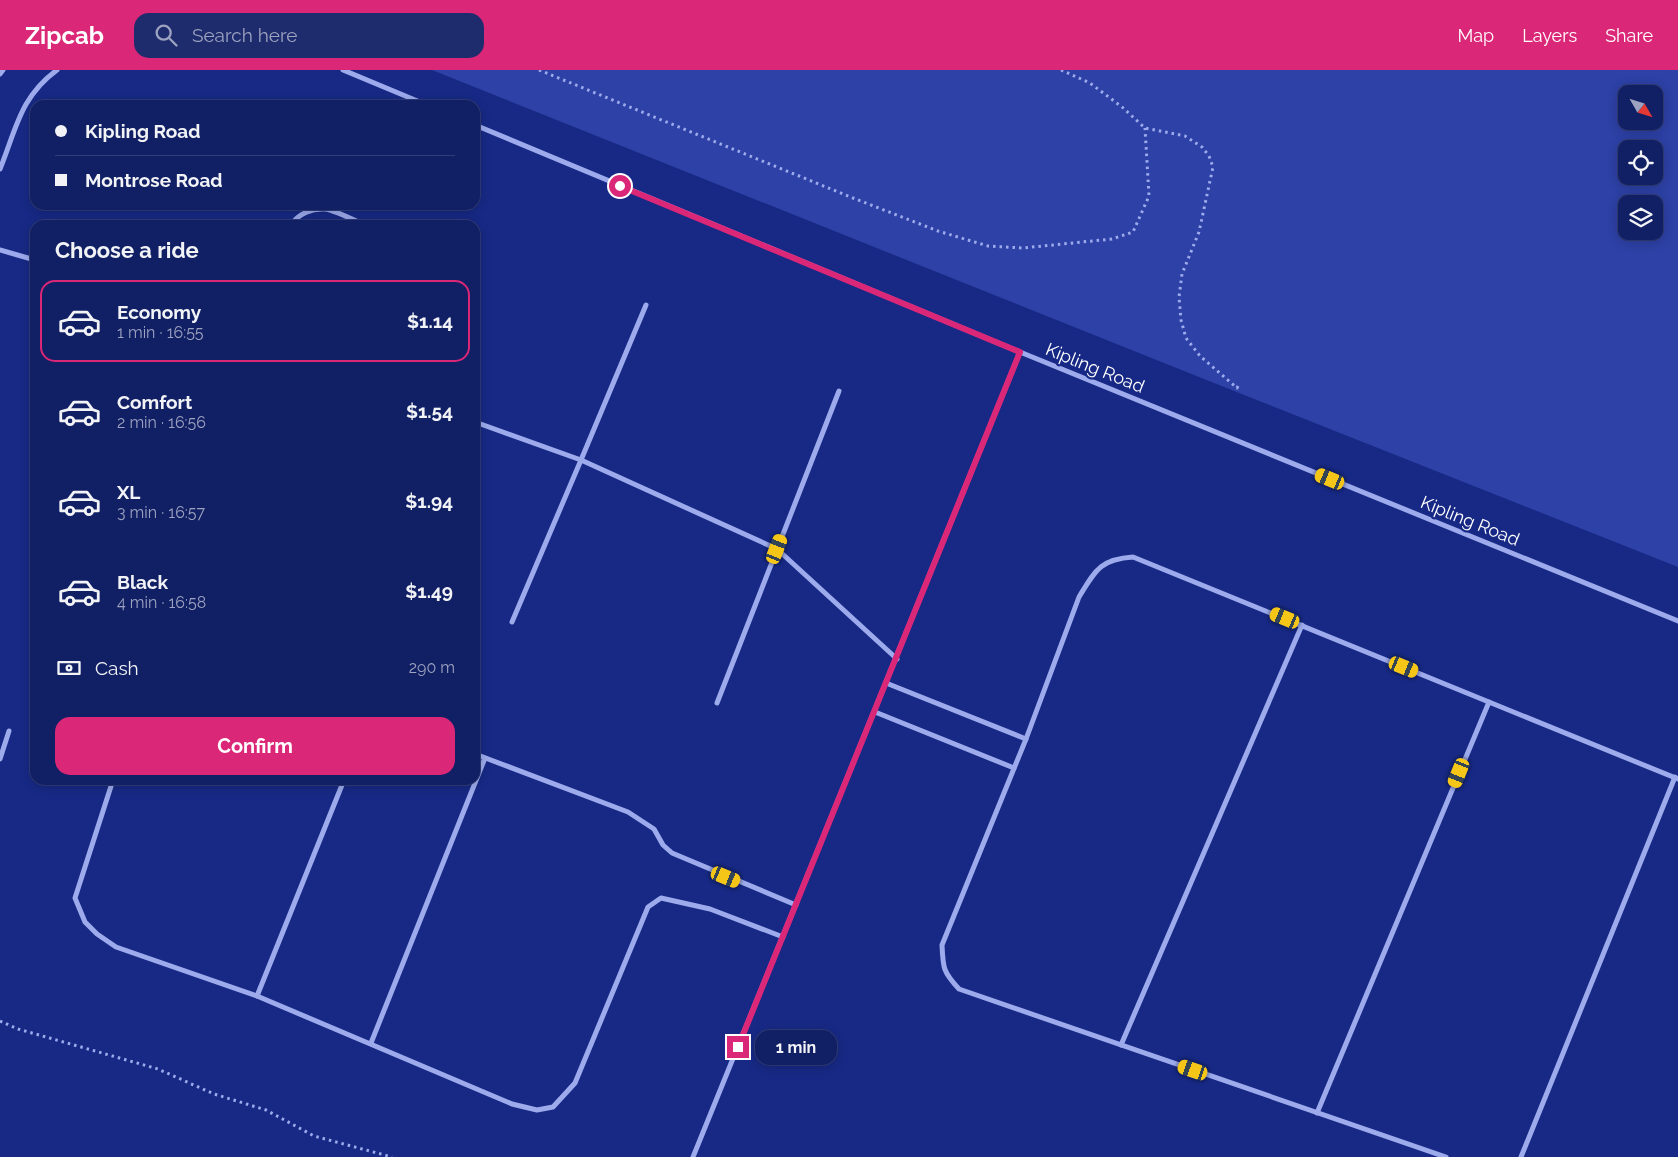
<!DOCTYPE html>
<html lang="en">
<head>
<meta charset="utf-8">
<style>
  body { margin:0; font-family:Raleway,sans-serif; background:#1e2c6d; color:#f1f3f6; height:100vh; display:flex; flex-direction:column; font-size:19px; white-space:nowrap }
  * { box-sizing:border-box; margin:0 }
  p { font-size:16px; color:#9ca2bf }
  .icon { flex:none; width:28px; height:28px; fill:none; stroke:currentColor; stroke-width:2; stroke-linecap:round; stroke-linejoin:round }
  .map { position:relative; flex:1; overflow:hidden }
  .drawer { position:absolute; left:30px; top:150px; width:450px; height:565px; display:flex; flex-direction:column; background:#111f64; border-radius:15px; box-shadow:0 2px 12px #0003,0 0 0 1px #303d78 }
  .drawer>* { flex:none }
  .guide { position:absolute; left:30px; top:30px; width:450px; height:110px; border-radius:15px; box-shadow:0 2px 12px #0003,0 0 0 1px #303d78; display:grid; align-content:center; height:110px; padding:0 25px; background:#111f64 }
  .needle { width:32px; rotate:129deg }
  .buttons { position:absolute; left:1618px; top:15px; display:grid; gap:10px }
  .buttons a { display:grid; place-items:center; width:45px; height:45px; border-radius:10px; background:#111f64; box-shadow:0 2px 12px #0003,0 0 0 1px #303d78; font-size:25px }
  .end { position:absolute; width:22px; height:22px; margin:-11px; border:6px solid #db2777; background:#fff; box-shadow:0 0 0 2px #fff }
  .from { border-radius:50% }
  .bubble { position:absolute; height:35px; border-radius:15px; background:#111f64; box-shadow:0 2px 12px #0003,0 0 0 1px #303d78; font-size:16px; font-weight:700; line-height:35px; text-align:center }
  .car { position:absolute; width:15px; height:30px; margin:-15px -8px; border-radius:6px; box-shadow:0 0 4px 1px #0007; background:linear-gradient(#f5c518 24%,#345 0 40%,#f5c518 0 76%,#345 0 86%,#f5c518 0) }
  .guide b { display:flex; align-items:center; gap:18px; height:48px; font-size:19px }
  .guide b+b { border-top:1px solid #303d78 }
  .guide i { width:12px; height:12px; background:#f1f3f6 }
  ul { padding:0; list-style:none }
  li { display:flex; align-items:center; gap:15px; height:82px; margin:0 10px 8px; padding:0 15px; border:2px solid transparent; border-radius:15px }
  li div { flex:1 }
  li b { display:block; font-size:19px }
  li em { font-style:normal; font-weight:700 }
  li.current { border-color:#db2777 }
  li>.icon { width:45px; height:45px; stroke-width:1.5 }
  h2 { padding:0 25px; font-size:22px; line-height:60px }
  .pay { display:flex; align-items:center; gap:12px; height:55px; padding:0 25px; font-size:19px }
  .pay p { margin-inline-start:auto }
  .action { display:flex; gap:10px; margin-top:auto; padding:10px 25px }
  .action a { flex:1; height:58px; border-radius:15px; background:#db2777; color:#fff; font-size:20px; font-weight:700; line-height:58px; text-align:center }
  header { display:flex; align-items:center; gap:30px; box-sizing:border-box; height:70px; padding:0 25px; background:#db2777; color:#fff }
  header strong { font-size:24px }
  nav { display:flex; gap:28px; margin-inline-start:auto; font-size:18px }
  .search { width:350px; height:45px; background:#1e2c6d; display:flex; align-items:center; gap:12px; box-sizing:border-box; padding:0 18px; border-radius:15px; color:#9ca2bf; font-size:19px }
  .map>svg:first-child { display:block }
  .green { fill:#2d41a6; fill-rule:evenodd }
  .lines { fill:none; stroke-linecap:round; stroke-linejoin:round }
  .path { stroke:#9dabed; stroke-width:3; stroke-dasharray:2.5 4; stroke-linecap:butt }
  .minor { stroke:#9dabed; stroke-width:5 }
  .route { stroke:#db2777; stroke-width:6 }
  .labels { text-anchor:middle; stroke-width:4.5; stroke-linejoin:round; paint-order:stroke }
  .street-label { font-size:18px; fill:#fff; stroke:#172985 }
</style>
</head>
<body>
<header>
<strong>Zipcab</strong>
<div class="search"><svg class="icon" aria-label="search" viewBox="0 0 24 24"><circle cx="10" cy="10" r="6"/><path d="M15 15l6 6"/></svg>Search here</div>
<nav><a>Map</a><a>Layers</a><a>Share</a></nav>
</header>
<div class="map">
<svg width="1678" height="1087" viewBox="0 0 1678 1087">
  <rect width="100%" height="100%" fill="#172985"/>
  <path class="green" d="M432,0H1678V497L1204,309ZM1626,24H1654V51H1626ZM1626,79H1654V106H1626ZM1626,134H1654V161H1626Z"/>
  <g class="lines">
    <g class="path">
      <path d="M539,0L853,128L938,161L988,176L1023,178L1112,169L1133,162L1149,126L1145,58"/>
      <path d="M1061,0L1090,13L1122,37L1145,58L1185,66L1202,77L1209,86L1213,97L1199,162L1182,204L1179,227L1181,250L1186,268L1200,286L1237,318L1238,316"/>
      <path d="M0,951L18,959L158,999L214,1024L266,1040L314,1066L392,1087"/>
    </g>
    <g class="minor">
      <path d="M343,0L427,35"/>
      <path d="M0,4L3,0"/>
      <path d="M475,55L1020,282L1678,551"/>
      <path d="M0,99C16,60 20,27 57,0"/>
      <path d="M291,155C298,144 312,138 325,139C334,140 356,151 365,155"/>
      <path d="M0,180L35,190"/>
      <path d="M646,235L581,390L777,479L897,589"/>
      <path d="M475,352L581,390L512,552"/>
      <path d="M886,613L1026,669"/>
      <path d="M717,633L839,321"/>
      <path d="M875,642L1014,698"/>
      <path d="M475,684L628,742L654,759L663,775L672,783L796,835"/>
      <path d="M0,689L9,661"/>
      <path d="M113,710L75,828L85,852L97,864L116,877L257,926L512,1034L537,1040L553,1037L575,1013L648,837L661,828L710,839L783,867"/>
      <path d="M257,926L344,710"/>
      <path d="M371,973L485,688"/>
      <path d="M1121,975L1302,555"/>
      <path d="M1317,1043L1489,632"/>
      <path d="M693,1087L1020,282"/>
      <path d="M1446,1087L959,919C943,902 943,898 942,875L1026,669L1079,527C1095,501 1100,489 1133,487L1678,709"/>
      <path d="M1521,1087L1675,707"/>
    </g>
  </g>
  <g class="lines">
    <path class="route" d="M620,116L1020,282L738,977"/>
  </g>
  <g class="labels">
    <g class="street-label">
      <text transform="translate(1095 298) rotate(22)" y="6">Kipling Road</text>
      <text transform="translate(1470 451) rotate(22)" y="6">Kipling Road</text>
    </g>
  </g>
</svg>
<div class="buttons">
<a><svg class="needle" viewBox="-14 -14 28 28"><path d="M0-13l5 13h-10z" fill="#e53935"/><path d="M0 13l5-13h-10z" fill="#9ca2bf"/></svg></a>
<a><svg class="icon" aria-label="locate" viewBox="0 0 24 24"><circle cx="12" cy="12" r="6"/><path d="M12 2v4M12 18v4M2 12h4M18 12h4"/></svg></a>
<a><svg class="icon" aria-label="layers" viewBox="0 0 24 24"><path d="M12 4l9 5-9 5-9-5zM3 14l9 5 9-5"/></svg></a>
</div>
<i class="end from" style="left:620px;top:116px"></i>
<i class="end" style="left:738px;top:977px"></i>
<div class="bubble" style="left:755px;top:960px;width:82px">1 min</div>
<i class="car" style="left:1330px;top:409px;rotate:292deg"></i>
<i class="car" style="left:777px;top:479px;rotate:21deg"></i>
<i class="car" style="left:1285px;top:548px;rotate:292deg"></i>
<i class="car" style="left:1404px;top:597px;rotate:112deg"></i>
<i class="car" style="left:1459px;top:703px;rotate:202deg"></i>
<i class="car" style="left:726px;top:807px;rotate:112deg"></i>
<i class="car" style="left:1193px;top:1000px;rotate:289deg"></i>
<div class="guide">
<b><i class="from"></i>Kipling Road</b>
<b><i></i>Montrose Road</b>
</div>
<section class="drawer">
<h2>Choose a ride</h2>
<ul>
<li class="current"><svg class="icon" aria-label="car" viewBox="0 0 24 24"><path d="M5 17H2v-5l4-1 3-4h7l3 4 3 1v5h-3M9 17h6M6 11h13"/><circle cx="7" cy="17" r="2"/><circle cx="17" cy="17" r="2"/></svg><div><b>Economy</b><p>1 min · 16:55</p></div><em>$1.14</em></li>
<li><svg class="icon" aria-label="car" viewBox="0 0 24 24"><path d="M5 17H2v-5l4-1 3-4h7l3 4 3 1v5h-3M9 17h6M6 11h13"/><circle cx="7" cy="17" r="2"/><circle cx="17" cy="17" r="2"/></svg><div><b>Comfort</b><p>2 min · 16:56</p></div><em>$1.54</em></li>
<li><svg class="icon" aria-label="car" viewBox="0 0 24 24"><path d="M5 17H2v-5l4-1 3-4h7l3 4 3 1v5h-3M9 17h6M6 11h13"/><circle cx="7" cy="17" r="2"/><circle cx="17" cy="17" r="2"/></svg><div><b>XL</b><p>3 min · 16:57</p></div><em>$1.94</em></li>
<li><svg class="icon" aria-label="car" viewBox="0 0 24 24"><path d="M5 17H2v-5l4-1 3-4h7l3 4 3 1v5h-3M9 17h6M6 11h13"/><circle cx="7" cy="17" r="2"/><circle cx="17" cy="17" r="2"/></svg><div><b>Black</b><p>4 min · 16:58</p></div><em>$1.49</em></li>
</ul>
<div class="pay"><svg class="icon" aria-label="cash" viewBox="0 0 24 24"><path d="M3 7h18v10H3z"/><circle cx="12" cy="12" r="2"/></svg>Cash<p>290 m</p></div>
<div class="action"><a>Confirm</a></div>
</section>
</div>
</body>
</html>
